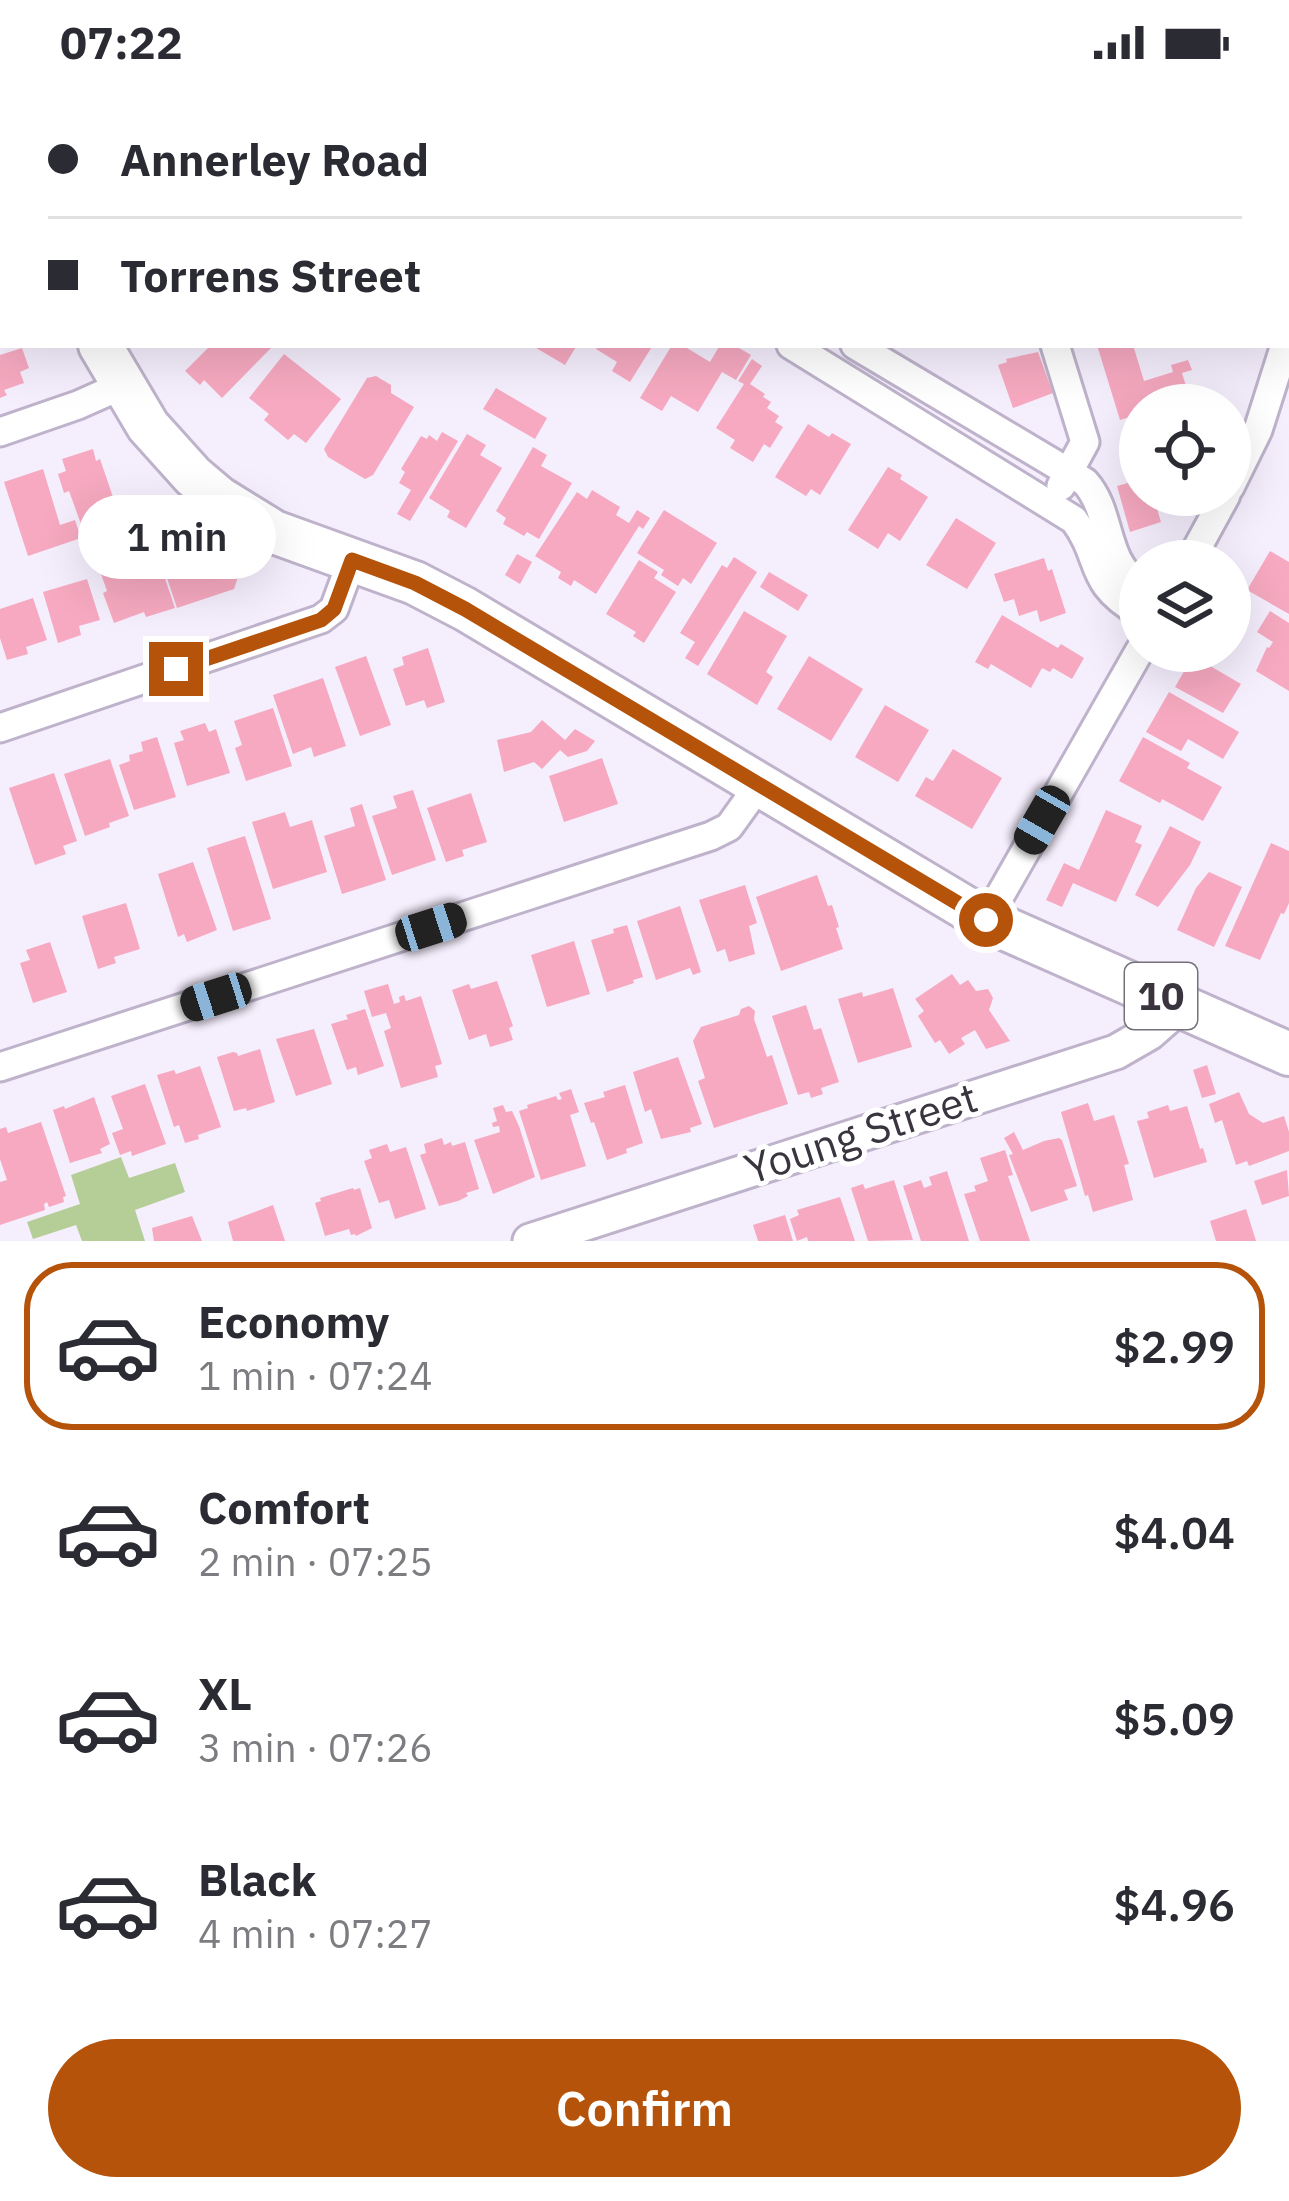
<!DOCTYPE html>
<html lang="en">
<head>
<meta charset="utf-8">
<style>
  body { margin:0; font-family:"IBM Plex Sans",sans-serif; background:#f7f7f7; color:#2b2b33; height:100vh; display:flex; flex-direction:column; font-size:45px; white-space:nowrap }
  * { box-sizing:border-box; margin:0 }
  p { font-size:39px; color:#7c7c81 }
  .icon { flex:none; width:66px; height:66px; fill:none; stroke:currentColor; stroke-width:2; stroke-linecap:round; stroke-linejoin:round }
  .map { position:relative; height:1157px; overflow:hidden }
  .drawer { display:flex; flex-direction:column; background:#fff; flex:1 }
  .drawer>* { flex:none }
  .banner { position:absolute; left:0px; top:0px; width:1290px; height:264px; box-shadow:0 12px 48px #0002; display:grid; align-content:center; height:264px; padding:0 48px; background:#fff }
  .fabs { position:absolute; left:1119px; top:300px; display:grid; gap:24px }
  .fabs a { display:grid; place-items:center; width:132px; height:132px; border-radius:50%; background:#fff; box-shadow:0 12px 48px #0002; font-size:60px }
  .end { position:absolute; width:54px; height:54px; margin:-27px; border:15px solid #b45309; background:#fff; box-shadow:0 0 0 6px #fff }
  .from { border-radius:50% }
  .bubble { position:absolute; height:84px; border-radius:42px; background:#fff; box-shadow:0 12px 48px #0002; font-size:39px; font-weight:600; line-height:84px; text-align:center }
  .car { position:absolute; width:36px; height:72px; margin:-36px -18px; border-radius:15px; box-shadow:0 0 9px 3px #0007; background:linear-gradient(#222 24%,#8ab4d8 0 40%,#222 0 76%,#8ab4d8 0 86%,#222 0) }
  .banner b { display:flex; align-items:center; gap:42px; height:114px; font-size:45px }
  .banner b+b { border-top:3px solid #e1e1e2 }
  .banner i { width:30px; height:30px; background:#2b2b33 }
  ul { padding:21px 0 0; list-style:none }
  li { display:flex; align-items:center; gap:36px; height:168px; margin:0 24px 18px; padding:0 24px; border:6px solid transparent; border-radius:48px }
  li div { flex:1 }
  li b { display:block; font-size:45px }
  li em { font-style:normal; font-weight:600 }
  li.current { border-color:#b45309 }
  li>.icon { width:108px; height:108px; stroke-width:1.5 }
  .primary-button { display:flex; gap:24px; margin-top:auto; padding:24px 48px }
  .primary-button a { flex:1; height:138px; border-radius:72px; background:#b45309; color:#fff; font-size:48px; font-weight:600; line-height:138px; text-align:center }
  .status { display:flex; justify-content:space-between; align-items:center; height:84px; padding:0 60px; background:#fff; direction:ltr }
  .status svg { height:33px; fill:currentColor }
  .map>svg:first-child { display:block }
  .green { fill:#b5cd97 }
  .building { fill:#f6a9c0 }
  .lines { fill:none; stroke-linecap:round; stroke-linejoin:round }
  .minor-casing { stroke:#beb3cb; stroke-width:33 }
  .tertiary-casing { stroke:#beb3cb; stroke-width:39 }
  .primary-casing { stroke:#beb3cb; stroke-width:48 }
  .minor { stroke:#fff; stroke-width:27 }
  .tertiary { stroke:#fff; stroke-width:33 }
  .primary { stroke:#fff; stroke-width:42 }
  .route { stroke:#b45309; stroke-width:15 }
  .labels { text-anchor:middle; stroke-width:10; stroke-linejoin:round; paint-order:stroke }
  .shield { fill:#fff; stroke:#747178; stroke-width:3 }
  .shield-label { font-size:39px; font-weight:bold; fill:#39343e }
  .street-label { font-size:42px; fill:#39343e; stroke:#fff }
</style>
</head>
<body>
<div class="status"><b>07:22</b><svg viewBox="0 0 49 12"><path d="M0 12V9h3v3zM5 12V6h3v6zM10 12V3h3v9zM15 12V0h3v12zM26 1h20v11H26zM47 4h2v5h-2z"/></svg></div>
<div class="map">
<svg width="1289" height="1157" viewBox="0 0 1289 1157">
  <rect width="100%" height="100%" fill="#f5eefd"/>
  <path class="green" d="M121,1073L129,1094L175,1079L185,1108L135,1126L145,1157H82L76,1141L33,1155L27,1138L80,1120L71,1091Z"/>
  <g class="building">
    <path d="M211,261H267L271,264L222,314L204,296L200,301L185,287Z"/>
    <path d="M531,261H577L565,281Z"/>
    <path d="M599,261H653L630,298L612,287L617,278L596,265Z"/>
    <path d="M672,261H689L687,264L710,278L720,261L725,264L727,261H734L751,271L736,296L722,288L698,328L671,312L662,327L640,314Z"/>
    <path d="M1097,261H1133L1144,297L1173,288L1171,281L1188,276L1192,286L1182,289L1190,315L1169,321H1140V330L1120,336Z"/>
    <path d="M22,264L29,284L20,288L24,299L4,306L7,311L0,314V271Z"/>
    <path d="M1038,268L1053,309L1013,324L998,281L1007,278L1006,275Z"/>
    <path d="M284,270L341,315L306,359L294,350L288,356L264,336L269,330L249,314Z"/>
    <path d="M752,275L762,282L750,300L765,310L763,313L771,318L767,324L779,332L775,338L783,343L770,364L764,360L753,378L730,364L735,356L716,344L744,300L738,297Z"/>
    <path d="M376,292L391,301V309L414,323L373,391L365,395L328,373L324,365L367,294Z"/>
    <path d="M496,304L547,334L535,355L483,325Z"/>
    <path d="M808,340L829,353L832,349L851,360L820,411L811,405L806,412L775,393Z"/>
    <path d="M442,348L458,357L410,437L397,430L411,406L399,399L405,388L401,385L421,352L427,355L429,351L437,357Z"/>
    <path d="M467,350L486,361L480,371L502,384L466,444L447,433L450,427L429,414Z"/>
    <path d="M533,363L547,371L541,382L572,399L539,455L527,448L524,452L503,440L506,434L496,427Z"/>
    <path d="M93,365L96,377L100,375L114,416L124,413L132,436L88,451L84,439L81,440L69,407L64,409L58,390L66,387L62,375Z"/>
    <path d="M1140,379V411H1153L1161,438L1130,448L1117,402L1128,399L1123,384Z"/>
    <path d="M888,383L902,391L900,395L928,413L900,457L888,449L878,465L848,446Z"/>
    <path d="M43,385L60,441L75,436L81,454L28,472L4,398Z"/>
    <path d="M592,406L620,423L616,431L629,439L637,426L650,434L643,445L639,442L596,510L574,496L571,502L558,494L561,488L535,472L577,408L587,415Z"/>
    <path d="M664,426L717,459L691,500L683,494L678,502L661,491L664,486L637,469Z"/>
    <path d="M956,434L996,459L967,505L926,481Z"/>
    <path d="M141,442L155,468L96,488L87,460Z"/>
    <path d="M1270,467L1289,478V530L1247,506Z"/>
    <path d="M517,470L532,478L520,500L505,491Z"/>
    <path d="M157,471L175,524L146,533L144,528L114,539L103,509L107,507L101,490Z"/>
    <path d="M734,473L757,488L698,582L685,574L695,558L680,549L722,481L727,484Z"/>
    <path d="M1044,474L1048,487L1052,485L1066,529L1040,538L1037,526L1019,532L1014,515L1004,518L994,490Z"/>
    <path d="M639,476L658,488L654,494L676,508L644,559L633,552L636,548L606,530Z"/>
    <path d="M184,479L238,493L234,505L177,524L165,488L183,483Z"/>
    <path d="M769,488L808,511L798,527L760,503Z"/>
    <path d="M87,495L100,536L79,542L81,551L58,559L43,508Z"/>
    <path d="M33,514L47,556L26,563L28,570L7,576L0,554V525Z"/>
    <path d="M744,527L787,552L766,588L773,593L757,621L707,590Z"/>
    <path d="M1270,527L1289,539V607L1256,587L1267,563L1269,564L1273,558L1257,548Z"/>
    <path d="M1002,531L1058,564L1061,560L1084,574L1072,595L1053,584L1050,588L1042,584L1031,604L991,580L988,585L975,578Z"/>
    <path d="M428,564L445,618L427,624L424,616L406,622L393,585L404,581L402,573Z"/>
    <path d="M366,572L391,641L360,652L335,583Z"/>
    <path d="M809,572L863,605L831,657L777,625Z"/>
    <path d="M1193,572L1241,600L1223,629L1175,603Z"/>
    <path d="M323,594L346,662L314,673L311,663L293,670L273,611Z"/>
    <path d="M1169,608L1239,648L1223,675L1188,655L1181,667L1146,648Z"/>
    <path d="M885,621L929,646L898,698L855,673Z"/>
    <path d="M273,624L292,682L246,697L235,664L242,661L234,637Z"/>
    <path d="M542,636L565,656L575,645L595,657L587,667L568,673L560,666L542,685L534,678L504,688L497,656L531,648Z"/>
    <path d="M205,639L209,648L216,645L230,689L187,702L174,659L184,656L180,647Z"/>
    <path d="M157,653L176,713L134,726L119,681L130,677L129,671L143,667L141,658Z"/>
    <path d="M1143,653L1190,679L1187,684L1222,703L1203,737L1162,715L1160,719L1119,697Z"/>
    <path d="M953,665L1002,694L972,745L915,712L926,693L933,697Z"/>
    <path d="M602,674L618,720L564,738L549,692Z"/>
    <path d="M110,675L129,732L109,739L110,743L85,752L64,690Z"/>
    <path d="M54,689L77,757L63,762L66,770L35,781L9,704Z"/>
    <path d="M413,706L436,776L392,791L372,732L397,724L393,712Z"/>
    <path d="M471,709L487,758L462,766L464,772L446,778L427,724Z"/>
    <path d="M362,720L386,796L342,810L324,752L355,742L350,724Z"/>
    <path d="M1106,726L1142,742L1135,758L1142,761L1116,818L1073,799L1062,823L1046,816L1064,779L1079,786Z"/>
    <path d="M285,728L290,743L312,736L327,788L273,805L252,738Z"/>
    <path d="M1170,742L1201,758L1190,781L1158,823L1135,811Z"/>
    <path d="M245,752L271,835L233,847L207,764Z"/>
    <path d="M1271,759L1289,767V819L1284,830L1281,829L1260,876L1225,862Z"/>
    <path d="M193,778L217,846L187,858L184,850L178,853L158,790Z"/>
    <path d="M1209,788L1242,803L1214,863L1177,846L1196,804Z"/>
    <path d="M817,791L828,822L832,821L839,843L836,844L843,865L781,887L756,813Z"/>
    <path d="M745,801L757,839L749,842L755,870L729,878L725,865L717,868L699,816Z"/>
    <path d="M126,819L140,865L114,873L116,879L98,885L82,832Z"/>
    <path d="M680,822L701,888L693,891L690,884L656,896L637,837Z"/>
    <path d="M627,841L643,893L633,896L634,899L607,908L591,856L614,849L613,845Z"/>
    <path d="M574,857L590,910L547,923L531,871Z"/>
    <path d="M50,858L67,908L33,919L20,879L30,876L26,866Z"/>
    <path d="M952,890L960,901L968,896L976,907L988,905L993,914L989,926L1010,957L986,965L975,946L961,954L965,960L949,970L940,956L935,959L918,932L924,927L915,915Z"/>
    <path d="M497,897L513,942L509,944L513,956L490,963L486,950L469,956L452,906L469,900L471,905Z"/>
    <path d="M388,900L394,920L400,918L399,913L404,911L406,917L421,912L442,980L435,982L438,993L401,1004L384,947L391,944L386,929L372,933L364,907Z"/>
    <path d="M893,904L912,963L858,979L838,915L862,908L863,913Z"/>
    <path d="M806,921L814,946L821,944L839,998L821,1004L823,1010L811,1014L809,1008L798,1011L772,932Z"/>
    <path d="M749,922L755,927L754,935L767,973L772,971L788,1020L714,1044L698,997L705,994L693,957L701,943L739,931L741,925Z"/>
    <path d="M365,925L384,982L358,991L356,983L347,986L331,940L348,935L346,931Z"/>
    <path d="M314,945L332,1000L296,1012L276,955Z"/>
    <path d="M260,965L275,1018L247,1027L246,1024L234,1027L217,973L233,968L237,969L238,972Z"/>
    <path d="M678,973L702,1040L690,1044L691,1048L661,1055L651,1025L645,1028L633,988Z"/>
    <path d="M1207,981L1216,1010L1202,1014L1193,986Z"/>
    <path d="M200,982L221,1043L198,1051L199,1055L185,1059L179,1041L174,1043L157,991L174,986L176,990Z"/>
    <path d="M145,1000L166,1060L132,1072L131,1067L120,1071L112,1049L123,1045L111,1012Z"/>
    <path d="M625,1001L643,1059L626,1065L627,1069L607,1076L594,1038L591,1039L584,1019L605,1013L603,1008Z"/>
    <path d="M571,1005L579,1028L570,1031L586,1082L541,1096L519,1027L528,1024L527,1021L556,1012L558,1016L562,1015L559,1009Z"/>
    <path d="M1239,1008L1249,1030L1263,1039L1284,1032L1289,1048V1067L1249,1082L1247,1077L1236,1081L1222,1036L1215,1039L1209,1020Z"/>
    <path d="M94,1013L110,1060L100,1065L102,1069L70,1079L53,1026L64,1022L65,1025Z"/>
    <path d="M1088,1019L1094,1037L1114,1031L1129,1080L1124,1081L1133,1116L1093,1128L1088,1111L1085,1112L1061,1028Z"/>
    <path d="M503,1021L506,1028L512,1027L519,1042L535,1093L493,1110L474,1056L500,1048L499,1042L493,1043L492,1039L497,1037L493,1024Z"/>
    <path d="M1168,1021L1170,1027L1187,1022L1200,1065L1203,1064L1207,1078L1154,1094L1137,1037L1149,1034L1147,1028Z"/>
    <path d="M41,1038L66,1112L63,1113L64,1118L49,1123L47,1118L44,1120L45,1126L0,1141V1098L7,1096L0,1075V1045L6,1043L8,1049Z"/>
    <path d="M1014,1048L1023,1066L1044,1057L1059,1054L1062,1056L1077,1102L1064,1106L1068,1116L1031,1128L1009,1071L1013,1070L1004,1054Z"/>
    <path d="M442,1054L444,1061L451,1058L452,1062L465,1058L479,1105L466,1109L468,1112L458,1117L439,1122L420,1071L426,1069L424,1060Z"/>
    <path d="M387,1060L390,1068L406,1063L426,1125L395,1135L389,1116L379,1119L364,1077L372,1074L369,1066Z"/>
    <path d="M1005,1066L1013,1091L1008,1092L1030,1157H980L964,1110L976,1107L974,1102L988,1097L980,1074Z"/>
    <path d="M1287,1086L1289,1112L1262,1121L1254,1097Z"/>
    <path d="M947,1087L969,1157H921L903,1102L921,1096L924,1104L932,1101L929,1093Z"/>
    <path d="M894,1096L913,1156L868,1157L851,1104L863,1100L865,1105Z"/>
    <path d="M353,1104L354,1106L360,1104L372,1144L356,1152L355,1150L351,1151L349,1145L325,1152L315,1119L321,1117L320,1114Z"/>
    <path d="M840,1113L855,1157H808L807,1153L797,1157L790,1135L799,1131L797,1126Z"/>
    <path d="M273,1121L285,1157H233L228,1138Z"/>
    <path d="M1246,1125L1256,1157H1216L1210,1137Z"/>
    <path d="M785,1131L793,1157H758L753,1141Z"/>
    <path d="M192,1132L202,1157H154L152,1144Z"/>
  </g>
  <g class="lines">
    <g class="minor-casing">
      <g id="minor">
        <path d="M475,0L476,3"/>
        <path d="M510,0L511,3"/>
        <path d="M974,0L975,3"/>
        <path d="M791,261L1074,436C1104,476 1086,498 1140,529"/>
        <path d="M855,261L1085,398C1113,429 1102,477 1140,501"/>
        <path d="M1055,261L1085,358L1061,402"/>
        <path d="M0,348L78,321L123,301"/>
        <path d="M1230,403L1258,346L1285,261"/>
        <path d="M1190,477L1226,411"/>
        <path d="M0,644L321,535L334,525L352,476"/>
        <path d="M986,836L1140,566"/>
        <path d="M0,983L711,752L729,743L759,701"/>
      </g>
    </g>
    <g class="tertiary-casing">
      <path id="tertiary" d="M530,1157L1116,968L1149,949L1181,921"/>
    </g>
    <g class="primary-casing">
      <g id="primary">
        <path d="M0,91L3,96"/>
        <path d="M100,261L148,342L193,392L219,414L274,448L415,499L465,525L986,836L1289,970"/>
      </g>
    </g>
    <use href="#minor" class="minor"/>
    <use href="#tertiary" class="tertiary"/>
    <use href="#primary" class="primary"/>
  </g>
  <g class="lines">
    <path class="route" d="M176,585L321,536L334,525L352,476L415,499L465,525L986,836"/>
  </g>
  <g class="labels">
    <rect class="shield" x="1125" y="879" width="72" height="66" rx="9"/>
    <g class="shield-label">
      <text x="1161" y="926">10</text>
    </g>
    <g class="street-label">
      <text transform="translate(861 1049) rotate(-18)" y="15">Young Street</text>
    </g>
  </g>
</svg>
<div class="fabs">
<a><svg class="icon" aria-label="locate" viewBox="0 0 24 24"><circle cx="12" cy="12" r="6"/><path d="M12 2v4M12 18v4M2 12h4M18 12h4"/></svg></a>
<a><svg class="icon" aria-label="layers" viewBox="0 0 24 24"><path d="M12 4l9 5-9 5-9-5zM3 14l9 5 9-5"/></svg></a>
</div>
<i class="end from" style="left:986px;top:836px"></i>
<i class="end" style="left:176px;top:585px"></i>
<div class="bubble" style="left:78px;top:411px;width:198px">1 min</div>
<i class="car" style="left:1042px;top:736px;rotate:210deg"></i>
<i class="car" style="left:431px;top:843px;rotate:72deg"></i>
<i class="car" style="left:216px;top:913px;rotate:252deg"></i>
<div class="banner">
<b><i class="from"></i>Annerley Road</b>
<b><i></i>Torrens Street</b>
</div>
</div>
<section class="drawer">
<ul>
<li class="current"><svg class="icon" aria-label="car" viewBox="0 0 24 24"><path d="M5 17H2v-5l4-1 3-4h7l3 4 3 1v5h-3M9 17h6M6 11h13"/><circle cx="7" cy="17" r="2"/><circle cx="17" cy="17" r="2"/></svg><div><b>Economy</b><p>1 min · 07:24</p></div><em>$2.99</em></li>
<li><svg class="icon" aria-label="car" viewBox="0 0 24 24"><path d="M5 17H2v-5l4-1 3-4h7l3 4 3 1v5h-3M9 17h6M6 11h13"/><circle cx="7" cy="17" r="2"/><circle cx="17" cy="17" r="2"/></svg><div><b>Comfort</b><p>2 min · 07:25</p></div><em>$4.04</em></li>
<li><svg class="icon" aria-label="car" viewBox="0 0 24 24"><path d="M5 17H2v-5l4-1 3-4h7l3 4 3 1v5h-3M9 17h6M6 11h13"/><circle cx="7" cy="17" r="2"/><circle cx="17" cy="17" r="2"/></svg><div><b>XL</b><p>3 min · 07:26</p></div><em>$5.09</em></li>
<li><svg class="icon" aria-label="car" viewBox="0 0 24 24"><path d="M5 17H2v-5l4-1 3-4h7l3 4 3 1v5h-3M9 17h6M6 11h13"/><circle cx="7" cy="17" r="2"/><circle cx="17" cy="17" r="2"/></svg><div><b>Black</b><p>4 min · 07:27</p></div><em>$4.96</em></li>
</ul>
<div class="primary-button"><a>Confirm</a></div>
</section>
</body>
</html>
